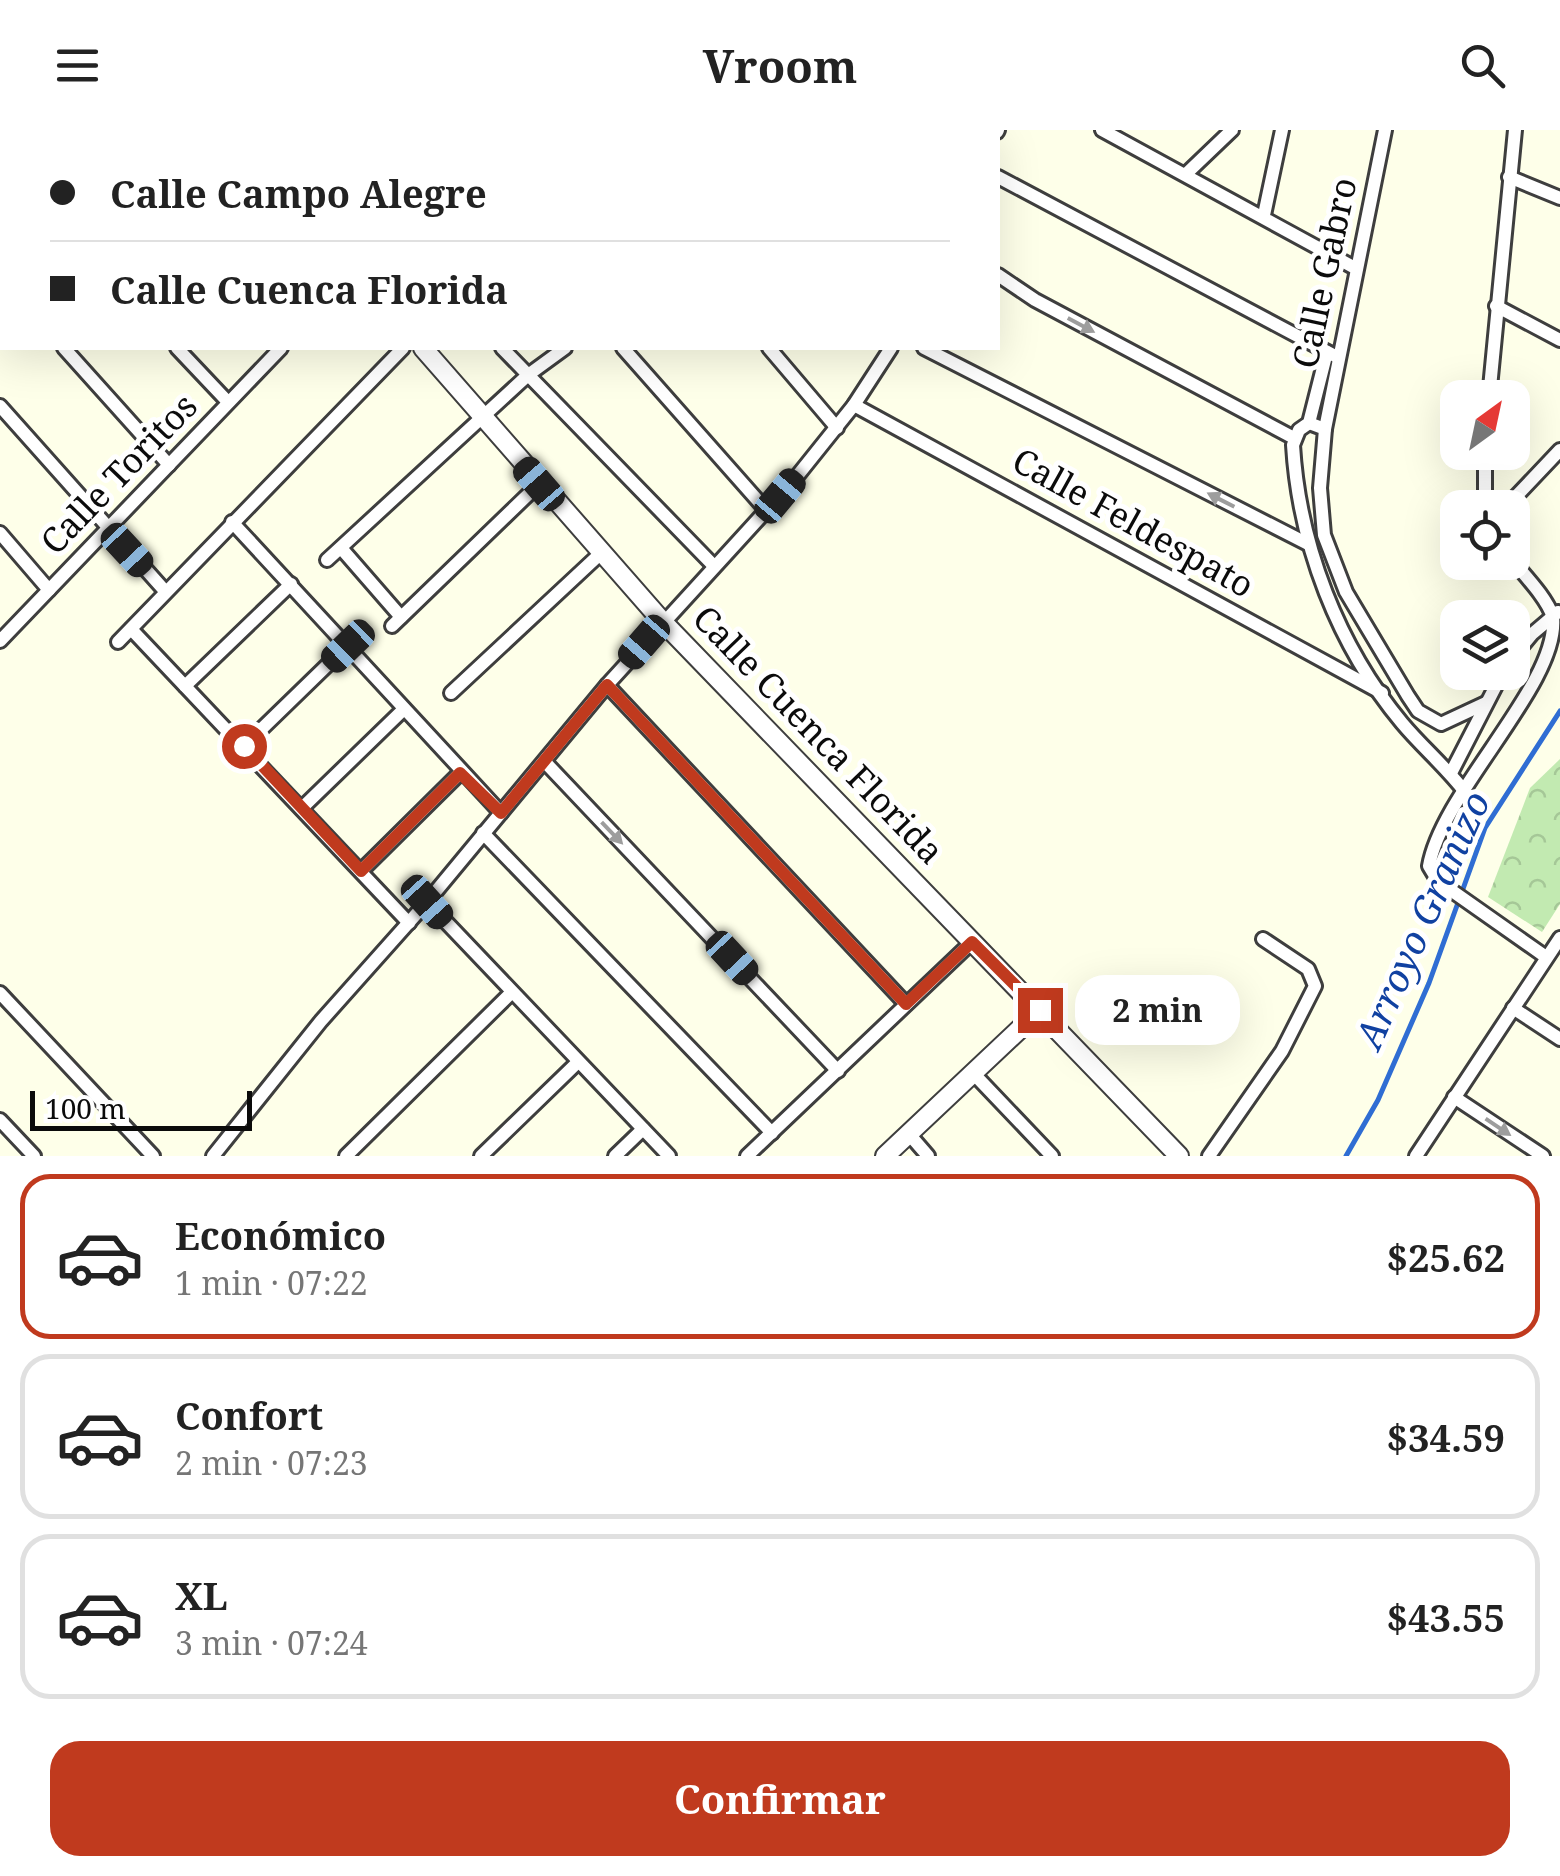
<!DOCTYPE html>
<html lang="es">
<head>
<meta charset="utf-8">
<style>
  body { margin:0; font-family:"Noto Serif",serif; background:#f2f2f2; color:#222; height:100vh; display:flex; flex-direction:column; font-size:38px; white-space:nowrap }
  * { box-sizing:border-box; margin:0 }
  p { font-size:32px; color:#767676 }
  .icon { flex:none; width:55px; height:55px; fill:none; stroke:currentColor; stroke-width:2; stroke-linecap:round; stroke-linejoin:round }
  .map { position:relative; height:1026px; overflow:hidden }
  .details { display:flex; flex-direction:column; background:#fff; flex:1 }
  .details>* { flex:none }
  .hud { position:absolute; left:0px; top:0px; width:1000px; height:220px; box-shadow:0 10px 40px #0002; display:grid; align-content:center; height:220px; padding:0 50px; background:#fff }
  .needle { width:65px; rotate:33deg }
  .controls { position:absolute; left:1440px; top:250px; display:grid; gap:20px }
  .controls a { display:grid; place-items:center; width:90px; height:90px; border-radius:20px; background:#fff; box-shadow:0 10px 40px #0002; font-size:50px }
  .scale { position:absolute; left:30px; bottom:25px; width:222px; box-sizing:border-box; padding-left:10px; border:5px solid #0b0b0b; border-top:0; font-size:28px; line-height:35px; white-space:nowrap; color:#0b0b0b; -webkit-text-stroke:8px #fff; paint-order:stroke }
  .end { position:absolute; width:45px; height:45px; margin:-22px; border:12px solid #c03a1e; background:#fff; box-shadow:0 0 0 5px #fff }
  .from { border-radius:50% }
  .bubble { position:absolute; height:70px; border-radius:30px; background:#fff; box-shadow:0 10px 40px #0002; font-size:32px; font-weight:700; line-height:70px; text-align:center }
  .car { position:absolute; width:30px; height:60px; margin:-30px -15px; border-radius:12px; box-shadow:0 0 8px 2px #0007; background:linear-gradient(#222 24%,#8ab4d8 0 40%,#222 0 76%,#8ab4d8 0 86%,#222 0) }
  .hud b { display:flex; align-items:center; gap:35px; height:95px; font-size:38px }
  .hud b+b { border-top:2px solid #e0e0e0 }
  .hud i { width:25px; height:25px; background:#222 }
  ul { padding:18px 0 0; list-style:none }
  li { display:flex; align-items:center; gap:30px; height:165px; margin:0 20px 15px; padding:0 30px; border:5px solid #e0e0e0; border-radius:30px }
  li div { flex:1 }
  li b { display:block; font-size:38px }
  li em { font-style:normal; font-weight:700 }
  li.active { border-color:#c03a1e }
  li>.icon { width:90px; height:90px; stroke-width:1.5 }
  .primary-button { display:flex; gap:20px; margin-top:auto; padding:20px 50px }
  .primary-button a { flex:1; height:115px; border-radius:30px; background:#c03a1e; color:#fff; font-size:40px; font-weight:700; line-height:115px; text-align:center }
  header { display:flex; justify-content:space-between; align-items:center; height:130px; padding:0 50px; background:#fff; font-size:45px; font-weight:700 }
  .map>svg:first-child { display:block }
  .park { fill:url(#park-crowns) }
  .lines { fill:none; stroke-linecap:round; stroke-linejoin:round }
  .stream { stroke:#2f6dd3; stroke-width:5 }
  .minor-casing { stroke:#3e3e3e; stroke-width:18 }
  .tertiary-casing { stroke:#3e3e3e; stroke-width:22 }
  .minor { stroke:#fff; stroke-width:12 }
  .tertiary { stroke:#fff; stroke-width:18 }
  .oneway { fill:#9d9d9d }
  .route { stroke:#c03a1e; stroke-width:12 }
  .labels { text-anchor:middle; stroke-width:10; stroke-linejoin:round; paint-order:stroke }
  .street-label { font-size:35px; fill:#0b0b0b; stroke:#fff }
  .water-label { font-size:38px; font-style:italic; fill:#1041a1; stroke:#fff }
</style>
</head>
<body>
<header><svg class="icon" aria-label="menu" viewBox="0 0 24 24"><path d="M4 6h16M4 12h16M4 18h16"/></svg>Vroom<svg class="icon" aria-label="search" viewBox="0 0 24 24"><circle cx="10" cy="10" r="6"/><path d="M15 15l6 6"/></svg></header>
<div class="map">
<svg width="1560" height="1026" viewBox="0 0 1560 1026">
  <defs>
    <pattern id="park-crowns" width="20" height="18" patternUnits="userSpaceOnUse" patternTransform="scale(2.5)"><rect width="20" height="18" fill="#c2eab1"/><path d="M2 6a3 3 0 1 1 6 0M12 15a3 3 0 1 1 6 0" fill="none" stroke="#a5c797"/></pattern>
  </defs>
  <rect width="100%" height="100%" fill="#feffe9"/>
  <path class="park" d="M1560,629V774L1542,802L1488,767L1530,658Z"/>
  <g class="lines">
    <path class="stream" d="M1346,1026L1378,970L1429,853L1485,698L1560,581"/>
    <g class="minor-casing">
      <g id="minor">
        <path d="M104,0L107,2"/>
        <path d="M436,0L438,2"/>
        <path d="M586,0L588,2"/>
        <path d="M728,0L730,2"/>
        <path d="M869,0L871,2"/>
        <path d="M1102,0L1355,138"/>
        <path d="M174,2L176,0"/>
        <path d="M400,2L403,0"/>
        <path d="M816,2L819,0"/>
        <path d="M997,2L998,0"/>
        <path d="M1186,44L1232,0"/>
        <path d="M998,47L1337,227"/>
        <path d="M1509,47L1560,68"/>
        <path d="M1264,85L1282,0"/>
        <path d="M998,145L1035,170L1294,308"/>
        <path d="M1496,176L1560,210"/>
        <path d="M0,187L2,184"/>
        <path d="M64,218L169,335"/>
        <path d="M177,218L228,272"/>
        <path d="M502,218L713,435"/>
        <path d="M623,218L767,381"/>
        <path d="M769,218L837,298"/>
        <path d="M924,218L1308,414"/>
        <path d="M1327,222L1309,293L1299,300L1293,315C1299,415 1338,516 1402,593C1422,617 1446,637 1465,662"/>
        <path d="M1489,268L1515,0"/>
        <path d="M854,275L1382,563"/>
        <path d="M0,276L165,461"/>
        <path d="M1309,293L1325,299L1320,358L1324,405L1346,462L1408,566L1418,581L1441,594L1486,573"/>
        <path d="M1325,299L1385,0"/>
        <path d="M1485,322V378"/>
        <path d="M1505,378L1560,320"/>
        <path d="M232,392L501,683"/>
        <path d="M0,403L49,460"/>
        <path d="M341,418L401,487"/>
        <path d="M327,430L528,245L565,218"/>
        <path d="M1512,430C1526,447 1546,467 1553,487C1560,553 1442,661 1429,736L1438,751L1546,827"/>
        <path d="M392,496L539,354"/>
        <path d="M131,499L409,793"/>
        <path d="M0,511L281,218"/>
        <path d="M118,512L403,218"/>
        <path d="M1512,528L1532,504L1558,482"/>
        <path d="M607,555L906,874"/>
        <path d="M185,556L291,454"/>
        <path d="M451,563L600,424"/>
        <path d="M244,616L347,516"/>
        <path d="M545,632L838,941"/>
        <path d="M1451,643L1503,542"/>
        <path d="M302,678L404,579"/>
        <path d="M483,703L772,1003"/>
        <path d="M361,741L460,643"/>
        <path d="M427,772L669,1026"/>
        <path d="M0,863L153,1026"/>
        <path d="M1513,878L1560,909"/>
        <path d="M974,944L1052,1026"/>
        <path d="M1454,967L1543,1026"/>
        <path d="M0,990L34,1026"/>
        <path d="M909,1004L928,1026"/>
        <path d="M213,1026L321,891L427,772L607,555L794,350L854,275L891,218"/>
        <path d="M346,1026L511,863"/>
        <path d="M481,1026L578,932"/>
        <path d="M615,1026L643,999"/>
        <path d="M747,1026L972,812"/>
        <path d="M1209,1026L1282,921L1315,856L1308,839L1263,809"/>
        <path d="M1416,1026L1560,808"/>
      </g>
    </g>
    <g class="tertiary-casing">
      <g id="tertiary">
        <path d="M225,0L227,2"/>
        <path d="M423,218L662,491L1179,1026"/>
        <path d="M885,1026L1040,880"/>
      </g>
    </g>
    <use href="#minor" class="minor"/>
    <use href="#tertiary" class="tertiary"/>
  </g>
  <defs><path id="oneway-solid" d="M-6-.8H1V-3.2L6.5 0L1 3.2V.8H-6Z" transform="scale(2.5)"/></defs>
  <g class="oneway">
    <use href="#oneway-solid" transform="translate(1081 195) rotate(28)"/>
    <use href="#oneway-solid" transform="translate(1221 370) rotate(-153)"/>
    <use href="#oneway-solid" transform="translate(612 703) rotate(46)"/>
    <use href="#oneway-solid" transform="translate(1498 997) rotate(34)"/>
  </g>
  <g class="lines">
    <path class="route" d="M244,616L361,741L460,643L501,683L607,555L906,874L972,812L1040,880"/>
  </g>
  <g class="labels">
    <g class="street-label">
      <text transform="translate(1325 143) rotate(-78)" y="12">Calle Gabro</text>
      <text transform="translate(119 344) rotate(-46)" y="12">Calle Toritos</text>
      <text transform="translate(1133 393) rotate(29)" y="12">Calle Feldespato</text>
      <text transform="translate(818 605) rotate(46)" y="12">Calle Cuenca Florida</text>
    </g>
    <g class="water-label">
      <text transform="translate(1423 790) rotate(-66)" y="13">Arroyo Granizo</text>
    </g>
  </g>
</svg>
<div class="controls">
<a><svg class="needle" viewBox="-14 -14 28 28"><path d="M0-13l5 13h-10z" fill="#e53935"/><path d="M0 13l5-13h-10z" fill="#767676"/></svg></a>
<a><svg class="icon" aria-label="locate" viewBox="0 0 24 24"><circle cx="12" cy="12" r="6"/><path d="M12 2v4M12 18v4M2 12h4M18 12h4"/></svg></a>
<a><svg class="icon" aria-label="layers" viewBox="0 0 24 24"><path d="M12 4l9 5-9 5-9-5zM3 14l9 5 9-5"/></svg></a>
</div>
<div class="scale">100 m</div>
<i class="end from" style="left:244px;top:616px"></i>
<i class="end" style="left:1040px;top:880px"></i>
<div class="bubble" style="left:1075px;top:845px;width:165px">2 min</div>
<i class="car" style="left:539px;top:354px;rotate:319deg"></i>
<i class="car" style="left:780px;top:366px;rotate:40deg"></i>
<i class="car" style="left:127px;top:420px;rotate:137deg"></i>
<i class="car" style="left:644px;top:512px;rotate:221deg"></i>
<i class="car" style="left:348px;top:516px;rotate:226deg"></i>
<i class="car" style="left:427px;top:772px;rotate:138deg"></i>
<i class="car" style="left:732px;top:828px;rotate:137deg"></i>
<div class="hud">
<b><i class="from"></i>Calle Campo Alegre</b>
<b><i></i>Calle Cuenca Florida</b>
</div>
</div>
<section class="details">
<ul>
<li class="active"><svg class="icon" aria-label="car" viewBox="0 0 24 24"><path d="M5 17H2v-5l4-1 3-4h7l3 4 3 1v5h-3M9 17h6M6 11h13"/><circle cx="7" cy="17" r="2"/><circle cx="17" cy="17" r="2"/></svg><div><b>Económico</b><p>1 min · 07:22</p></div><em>$25.62</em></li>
<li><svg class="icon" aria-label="car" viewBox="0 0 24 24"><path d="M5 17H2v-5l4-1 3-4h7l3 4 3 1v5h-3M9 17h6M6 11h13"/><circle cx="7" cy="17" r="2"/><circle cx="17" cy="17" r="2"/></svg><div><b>Confort</b><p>2 min · 07:23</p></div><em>$34.59</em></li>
<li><svg class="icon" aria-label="car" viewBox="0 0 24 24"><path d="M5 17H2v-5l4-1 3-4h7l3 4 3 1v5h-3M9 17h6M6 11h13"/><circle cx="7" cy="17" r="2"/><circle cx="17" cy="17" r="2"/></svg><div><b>XL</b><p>3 min · 07:24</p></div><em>$43.55</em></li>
</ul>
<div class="primary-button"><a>Confirmar</a></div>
</section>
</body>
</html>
